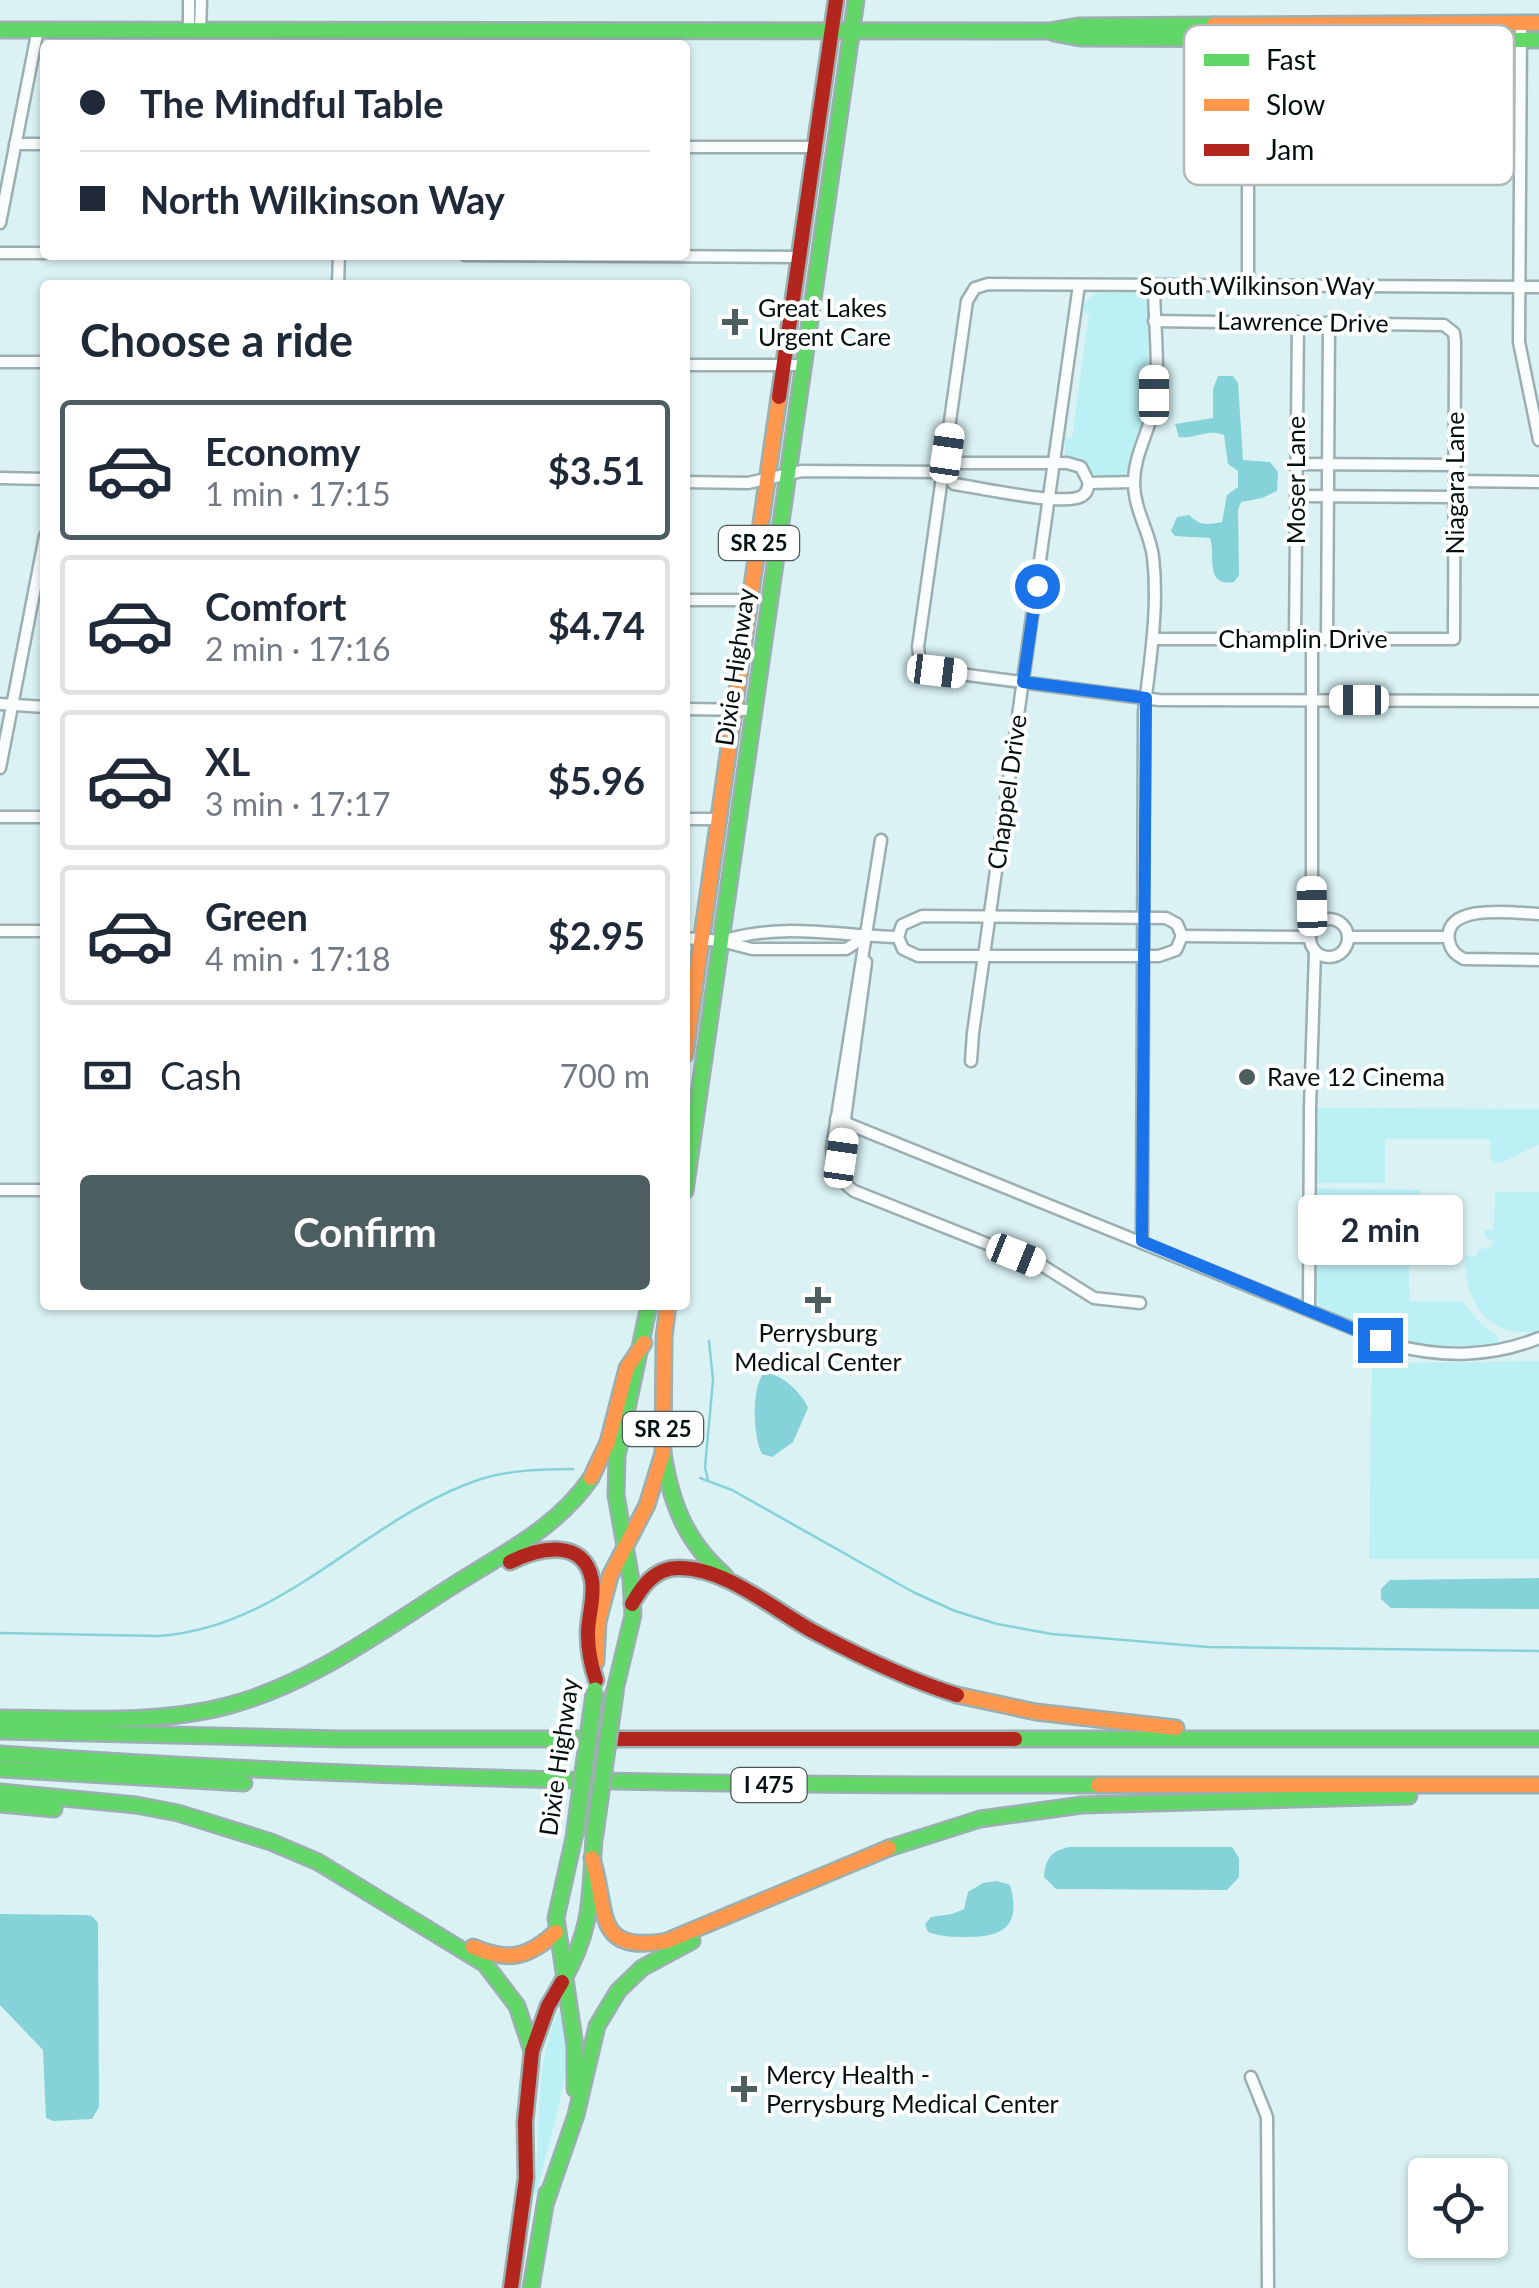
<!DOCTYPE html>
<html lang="en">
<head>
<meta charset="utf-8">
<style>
  body { margin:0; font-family:Lato,sans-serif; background:#f2f2f3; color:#1f2937; height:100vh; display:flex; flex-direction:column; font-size:38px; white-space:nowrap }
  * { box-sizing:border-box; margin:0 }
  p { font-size:32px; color:#747a83 }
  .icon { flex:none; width:55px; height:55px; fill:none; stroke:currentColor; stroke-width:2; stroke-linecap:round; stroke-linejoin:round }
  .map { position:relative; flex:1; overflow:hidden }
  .sheet { position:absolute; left:40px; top:280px; width:650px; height:1030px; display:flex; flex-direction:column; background:#fff; border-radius:10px; box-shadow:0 2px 8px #0004 }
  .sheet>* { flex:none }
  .hud { position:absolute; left:40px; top:40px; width:650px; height:220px; border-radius:10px; box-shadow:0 2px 8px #0004; display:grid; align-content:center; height:220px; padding:0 40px; background:#fff }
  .buttons { position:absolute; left:1408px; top:2158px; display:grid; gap:20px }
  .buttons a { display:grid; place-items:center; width:100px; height:100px; border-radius:10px; background:#fff; box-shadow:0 2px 8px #0004; font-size:50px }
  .end { position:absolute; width:45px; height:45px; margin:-22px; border:12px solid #1a73e8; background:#fff; box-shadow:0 0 0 5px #fff }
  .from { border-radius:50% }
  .bubble { position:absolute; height:70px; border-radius:10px; background:#fff; box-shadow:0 2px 8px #0004; font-size:32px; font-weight:700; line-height:70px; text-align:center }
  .car { position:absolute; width:30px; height:60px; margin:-30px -15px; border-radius:12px; box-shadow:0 0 8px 2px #0007; background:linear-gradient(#fff 24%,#345 0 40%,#fff 0 76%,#345 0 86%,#fff 0) }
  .hud b { display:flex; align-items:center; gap:35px; height:95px; font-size:38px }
  .hud b+b { border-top:2px solid #e0e1e3 }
  .hud i { width:25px; height:25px; background:#1f2937 }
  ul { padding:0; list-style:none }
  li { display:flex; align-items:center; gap:30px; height:140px; margin:0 20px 15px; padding:0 20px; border:5px solid #e0e1e3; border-radius:10px }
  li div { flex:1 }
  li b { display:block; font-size:38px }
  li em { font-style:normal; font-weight:700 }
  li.selected { border-color:#4d5e60 }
  li>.icon { width:90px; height:90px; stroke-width:1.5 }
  h2 { padding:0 40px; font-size:45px; line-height:120px }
  .pay { display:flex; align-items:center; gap:25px; height:110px; padding:0 40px; font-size:38px }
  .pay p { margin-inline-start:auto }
  .button { display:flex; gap:20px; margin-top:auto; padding:20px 40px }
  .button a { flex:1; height:115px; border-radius:10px; background:#4d5e60; color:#fff; font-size:40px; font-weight:700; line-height:115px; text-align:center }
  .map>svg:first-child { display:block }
  .green { fill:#bbf0f5 }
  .water { fill:#85d2d8 }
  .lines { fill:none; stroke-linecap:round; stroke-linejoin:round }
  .stream { stroke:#85d2d8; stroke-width:2.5 }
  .street-casing { stroke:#9cafb0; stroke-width:15 }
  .fast-casing { stroke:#9cafb0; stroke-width:19 }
  .slow-casing { stroke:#9cafb0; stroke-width:19 }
  .jam-casing { stroke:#9cafb0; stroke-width:19 }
  .street { stroke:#f9fdfd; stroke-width:10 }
  .fast { stroke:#63d668; stroke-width:14 }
  .slow { stroke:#ff974d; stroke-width:14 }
  .jam { stroke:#b3261e; stroke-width:14 }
  .fast-bridge-casing { stroke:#9cafb0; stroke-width:20; stroke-linecap:butt }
  .fast-bridge { stroke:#63d668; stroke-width:15 }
  .route { stroke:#1a73e8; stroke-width:12 }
  .poi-dot { fill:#4d5e60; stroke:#fff; stroke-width:4 }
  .labels { text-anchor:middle; stroke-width:8; stroke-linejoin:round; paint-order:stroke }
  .shield { fill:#fff; stroke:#4d5758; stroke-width:2.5 }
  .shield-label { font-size:22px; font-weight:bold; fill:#010f10 }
  .street-label { font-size:25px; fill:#010f10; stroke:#fff }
  .poi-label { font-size:25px; fill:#010f10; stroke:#fff; text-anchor:start }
  .key { fill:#fff; stroke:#b3b7b7; stroke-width:2.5 }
  .key-label { font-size:28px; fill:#010f10 }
</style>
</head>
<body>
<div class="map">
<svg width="1539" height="2288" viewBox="0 0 1539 2288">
  <rect width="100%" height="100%" fill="#daf2f4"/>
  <g class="green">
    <path d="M1096,293H1142L1149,303L1148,408L1135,441L1129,470L1122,477L1095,476L1085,465L1065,455V438H1072L1089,314L1084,312V304Z"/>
    <path d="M1316,1108L1539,1109V1145C1523,1149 1511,1162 1494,1163L1491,1160L1490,1139H1385V1183H1316Z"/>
    <path d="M1316,1188L1420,1190L1418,1212L1411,1213V1230H1329L1328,1256H1408L1410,1301L1463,1302L1482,1325L1498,1337L1499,1345L1414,1346L1319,1308L1315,1283Z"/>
    <path d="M1495,1192H1539V1331C1488,1339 1465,1303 1465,1256H1477V1250L1492,1247L1493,1240L1485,1238V1230H1494Z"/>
    <path d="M1372,1350L1405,1363L1539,1361V1559H1369Z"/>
    <path d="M563,2003C578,2069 550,2129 537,2194H533C544,2127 530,2064 563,2003Z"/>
  </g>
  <g class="water">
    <path d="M1218,376H1233L1238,383L1243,460L1270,462L1278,472L1277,491L1262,498L1241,502L1238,510L1239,575L1234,582C1204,587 1216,556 1210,538L1175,536L1171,531L1177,517L1189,515C1200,526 1207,525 1222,522L1227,495L1238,487V471L1228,464L1224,435C1209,428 1195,439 1179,437L1175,424L1213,418V389Z"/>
    <path d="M764,1373C780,1372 802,1393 808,1408L793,1442L772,1457L762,1454C753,1438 751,1387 764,1373Z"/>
    <path d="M1539,1578V1609L1391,1608L1381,1599V1589L1390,1580Z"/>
    <path d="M1069,1847H1232L1239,1858V1877L1227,1890L1056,1889L1044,1877C1045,1859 1051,1851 1069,1847Z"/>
    <path d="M997,1881L1010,1885C1021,1923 1006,1937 969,1937C955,1937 942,1937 928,1932L925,1924L931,1917L952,1914L964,1909L968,1892L983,1883Z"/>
    <path d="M0,1914L85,1915L92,1916L98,1923L99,2107L92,2119L53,2121L46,2118L43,2050L0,2005Z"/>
  </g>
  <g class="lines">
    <g class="stream">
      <path d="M700,1478L732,1490L913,1592L955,1611L997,1624L1052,1634L1208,1647L1539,1651"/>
      <path d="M708,1480L705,1467L713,1380L709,1341"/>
      <path d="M0,1633L158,1636C285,1628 365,1517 481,1479C511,1470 542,1469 573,1469"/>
    </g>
    <g class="street-casing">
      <g id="street">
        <path d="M189,0V29"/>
        <path d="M1521,23L1519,342L1539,440"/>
        <path d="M200,29L201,0"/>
        <path d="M1220,42L1235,48L1248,66"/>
        <path d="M15,144H45"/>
        <path d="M685,147H816"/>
        <path d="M0,223L38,29"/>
        <path d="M0,253H45"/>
        <path d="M465,255L800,257"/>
        <path d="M338,285L339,255"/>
        <path d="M1248,285V66L1257,52L1280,43"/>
        <path d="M1539,287L988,284L975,288L967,301L918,647L920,661L937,671L1159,700L1539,701"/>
        <path d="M0,362H45"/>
        <path d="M685,365H804"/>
        <path d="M1296,464L1455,465"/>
        <path d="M944,472L954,484C978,487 1064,507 1082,496C1088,492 1087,489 1089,483"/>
        <path d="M0,478L45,479"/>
        <path d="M1455,481L1539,482"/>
        <path d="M685,482L748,483L802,471L944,472L957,463H1067L1081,467L1089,483"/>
        <path d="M1089,483L1134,482"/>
        <path d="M1296,496L1455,497"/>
        <path d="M685,600H751"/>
        <path d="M1153,639H1454L1455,341L1454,333L1444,325L1154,321"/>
        <path d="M1295,639L1298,322"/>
        <path d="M1312,639V906L1319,921"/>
        <path d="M1327,639L1329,322"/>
        <path d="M0,704L45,707"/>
        <path d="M685,709L754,710"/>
        <path d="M0,768L45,536"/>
        <path d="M0,817H45"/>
        <path d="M685,819H719"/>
        <path d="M881,840L832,1148C832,1165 840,1181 854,1191L1043,1266L1094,1298L1140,1303"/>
        <path d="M1539,914C1516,913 1442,902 1449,941C1451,951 1456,955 1464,959L1539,960"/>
        <path d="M922,916L1166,918L1177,924L1182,936L1176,950L1159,956H918L903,949L898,937L902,925Z"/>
        <circle cx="1329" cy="938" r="19"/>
        <path d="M0,931H45"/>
        <path d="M1182,936L1310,937"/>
        <path d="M1349,937H1448"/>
        <path d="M685,938L721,941L752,949H846L867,936"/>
        <path d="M722,941C782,922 838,936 898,937"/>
        <path d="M971,1061L973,1033L1079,285"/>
        <path d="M836,1119L1394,1345C1442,1358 1493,1357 1539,1338"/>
        <path d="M838,1171L866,962"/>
        <path d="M0,1190H45"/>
        <path d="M1142,1241L1144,712C1150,661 1159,608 1153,557C1150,532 1134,510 1134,483C1134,455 1148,435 1153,409C1161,373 1154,323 1154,285"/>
        <path d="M1309,1310L1310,1108L1315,951"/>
        <path d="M1251,2077L1267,2117L1268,2288"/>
      </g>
    </g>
    <g class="fast-casing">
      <g id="fast">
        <path d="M0,30L1049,31L1078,26L1214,25"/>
        <path d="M1054,33L1080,38L1539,40"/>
        <path d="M685,1191L856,0"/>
        <path d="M663,1453C671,1504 686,1542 725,1576"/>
        <path d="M615,1690L633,1615L631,1580L616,1495L617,1456L649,1305"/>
        <path d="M0,1718C75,1718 154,1725 227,1706C311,1684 382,1630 454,1585C503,1554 558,1527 591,1478"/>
        <path d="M0,1731L341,1739H602"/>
        <path d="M1015,1739H1539"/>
        <path d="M0,1754C366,1780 731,1786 1098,1785"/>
        <path d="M0,1769L244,1783"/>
        <path d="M0,1792L136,1805L178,1813L271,1842L318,1862L485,1964L517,2006L532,2051"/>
        <path d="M0,1804L54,1809"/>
        <path d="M575,1833L556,1918L575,2046V2089"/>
        <path d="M889,1848L980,1819L1082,1805L1409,1796"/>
        <path d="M562,1982C593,1928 590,1898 594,1838"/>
        <path d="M546,2202L576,2115L597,2026L618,1991L642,1968L692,1941"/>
        <path d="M531,2288L547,2193"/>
      </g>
    </g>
    <g class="slow-casing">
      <g id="slow">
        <path d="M1214,25L1539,23"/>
        <path d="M685,1055L779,397"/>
        <path d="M591,1478L608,1442L627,1368L644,1343"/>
        <path d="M596,1662L598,1622L610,1576L647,1505L663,1453L664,1337L668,1305"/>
        <path d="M957,1695L1036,1712L1176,1728"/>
        <path d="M1098,1785H1539"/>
        <path d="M592,1858C609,1912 592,1954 667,1941L889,1848"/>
        <path d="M473,1947C508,1962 528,1958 556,1932"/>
      </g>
    </g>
    <g class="jam-casing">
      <g id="jam">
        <path d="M779,397L836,0"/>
        <path d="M510,1562C538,1548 584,1537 592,1580C595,1598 588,1616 588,1634C588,1650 591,1665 596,1680"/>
        <path d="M632,1604C642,1586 655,1568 678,1568C726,1567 775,1611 816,1633C861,1657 908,1680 957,1695"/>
        <path d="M602,1739H1015"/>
        <path d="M511,2288L526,2178L525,2122L532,2051L548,2006L562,1982"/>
      </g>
    </g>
    <use href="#street" class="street"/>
    <use href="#fast" class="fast"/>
    <use href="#slow" class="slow"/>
    <use href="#jam" class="jam"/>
    <g class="fast-bridge-casing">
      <g id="fast-bridge">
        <path d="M575,1833L595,1690"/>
        <path d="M594,1838L615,1690"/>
      </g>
    </g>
    <use href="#fast-bridge" class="fast-bridge"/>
  </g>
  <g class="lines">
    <path class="route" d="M1037,586L1023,682L1146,698L1142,1241L1380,1340"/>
  </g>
  <g class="poi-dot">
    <path d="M730 307h10v10h10v10h-10v10h-10v-10h-10v-10h10z"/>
    <circle cx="1247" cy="1077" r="10"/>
    <path d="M813 1285h10v10h10v10h-10v10h-10v-10h-10v-10h10z"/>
    <path d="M739 2074h10v10h10v10h-10v10h-10v-10h-10v-10h10z"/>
  </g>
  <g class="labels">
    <g class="shield">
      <rect x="719" y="526" width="80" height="34" rx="8"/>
      <rect x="623" y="1412" width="80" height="34" rx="8"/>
      <rect x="731.5" y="1768" width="75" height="34" rx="8"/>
    </g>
    <g class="shield-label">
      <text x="759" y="551">SR 25</text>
      <text x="663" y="1437">SR 25</text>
      <text x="769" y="1793">I 475</text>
    </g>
    <g class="street-label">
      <text x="1257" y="295">South Wilkinson Way</text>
      <text transform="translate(1303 322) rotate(1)" y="9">Lawrence Drive</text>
      <text transform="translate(1296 480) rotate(-90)" y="9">Moser Lane</text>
      <text transform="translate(1455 483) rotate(-90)" y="9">Niagara Lane</text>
      <text x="1303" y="648">Champlin Drive</text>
      <text transform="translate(735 667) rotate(-82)" y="9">Dixie Highway</text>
      <text transform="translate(1007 792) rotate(-82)" y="9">Chappel Drive</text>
      <text transform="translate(559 1757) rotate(-82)" y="9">Dixie Highway</text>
    </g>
    <g class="poi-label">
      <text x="758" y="317">Great Lakes<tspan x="758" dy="29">Urgent Care</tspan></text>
      <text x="1267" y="1086">Rave 12 Cinema</text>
      <text x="818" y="1342" text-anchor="middle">Perrysburg<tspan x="818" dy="29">Medical Center</tspan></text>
      <text x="766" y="2084">Mercy Health -<tspan x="766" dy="29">Perrysburg Medical Center</tspan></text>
    </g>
  </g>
  <rect x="1184" y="25" width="330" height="160" rx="15" class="key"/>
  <rect x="1204" y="54" width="45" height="12" fill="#63d668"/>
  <rect x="1204" y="99" width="45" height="12" fill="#ff974d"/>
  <rect x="1204" y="144" width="45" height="12" fill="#b3261e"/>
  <g class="key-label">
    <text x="1266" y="70">Fast</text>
    <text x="1266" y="115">Slow</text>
    <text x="1266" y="160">Jam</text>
  </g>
</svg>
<div class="buttons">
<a><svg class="icon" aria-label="locate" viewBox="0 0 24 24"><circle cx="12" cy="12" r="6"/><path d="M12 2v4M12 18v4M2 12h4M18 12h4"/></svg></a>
</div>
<i class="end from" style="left:1037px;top:586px"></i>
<i class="end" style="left:1380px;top:1340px"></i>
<div class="bubble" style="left:1298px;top:1195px;width:165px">2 min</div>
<i class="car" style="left:1154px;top:395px;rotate:0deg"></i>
<i class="car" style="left:947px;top:453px;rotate:8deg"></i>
<i class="car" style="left:937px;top:671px;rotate:97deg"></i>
<i class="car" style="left:1359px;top:700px;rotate:270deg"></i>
<i class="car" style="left:1312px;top:906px;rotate:359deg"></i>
<i class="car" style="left:841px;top:1158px;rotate:8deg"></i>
<i class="car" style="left:1016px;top:1255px;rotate:112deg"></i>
<div class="hud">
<b><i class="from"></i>The Mindful Table</b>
<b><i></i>North Wilkinson Way</b>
</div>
<section class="sheet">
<h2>Choose a ride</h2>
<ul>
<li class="selected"><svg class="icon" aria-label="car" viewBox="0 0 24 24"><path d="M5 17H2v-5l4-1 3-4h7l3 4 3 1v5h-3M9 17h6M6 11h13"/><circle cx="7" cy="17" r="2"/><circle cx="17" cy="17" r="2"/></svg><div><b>Economy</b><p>1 min · 17:15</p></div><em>$3.51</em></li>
<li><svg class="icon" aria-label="car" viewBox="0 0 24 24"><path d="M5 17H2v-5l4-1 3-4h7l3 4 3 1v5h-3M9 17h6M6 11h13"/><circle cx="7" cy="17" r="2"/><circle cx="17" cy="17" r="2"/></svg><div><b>Comfort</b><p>2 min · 17:16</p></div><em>$4.74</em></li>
<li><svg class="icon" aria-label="car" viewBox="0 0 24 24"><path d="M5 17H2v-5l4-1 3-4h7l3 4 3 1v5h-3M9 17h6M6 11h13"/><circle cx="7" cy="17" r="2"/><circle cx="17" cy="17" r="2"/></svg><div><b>XL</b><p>3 min · 17:17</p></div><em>$5.96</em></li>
<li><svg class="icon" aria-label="car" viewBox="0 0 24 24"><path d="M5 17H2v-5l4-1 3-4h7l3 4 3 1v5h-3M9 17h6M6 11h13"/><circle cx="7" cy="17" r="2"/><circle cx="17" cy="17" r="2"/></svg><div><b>Green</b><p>4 min · 17:18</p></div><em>$2.95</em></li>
</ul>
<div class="pay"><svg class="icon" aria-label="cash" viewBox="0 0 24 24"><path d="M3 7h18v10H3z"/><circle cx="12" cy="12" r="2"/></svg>Cash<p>700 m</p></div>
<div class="button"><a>Confirm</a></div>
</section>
</div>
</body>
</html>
